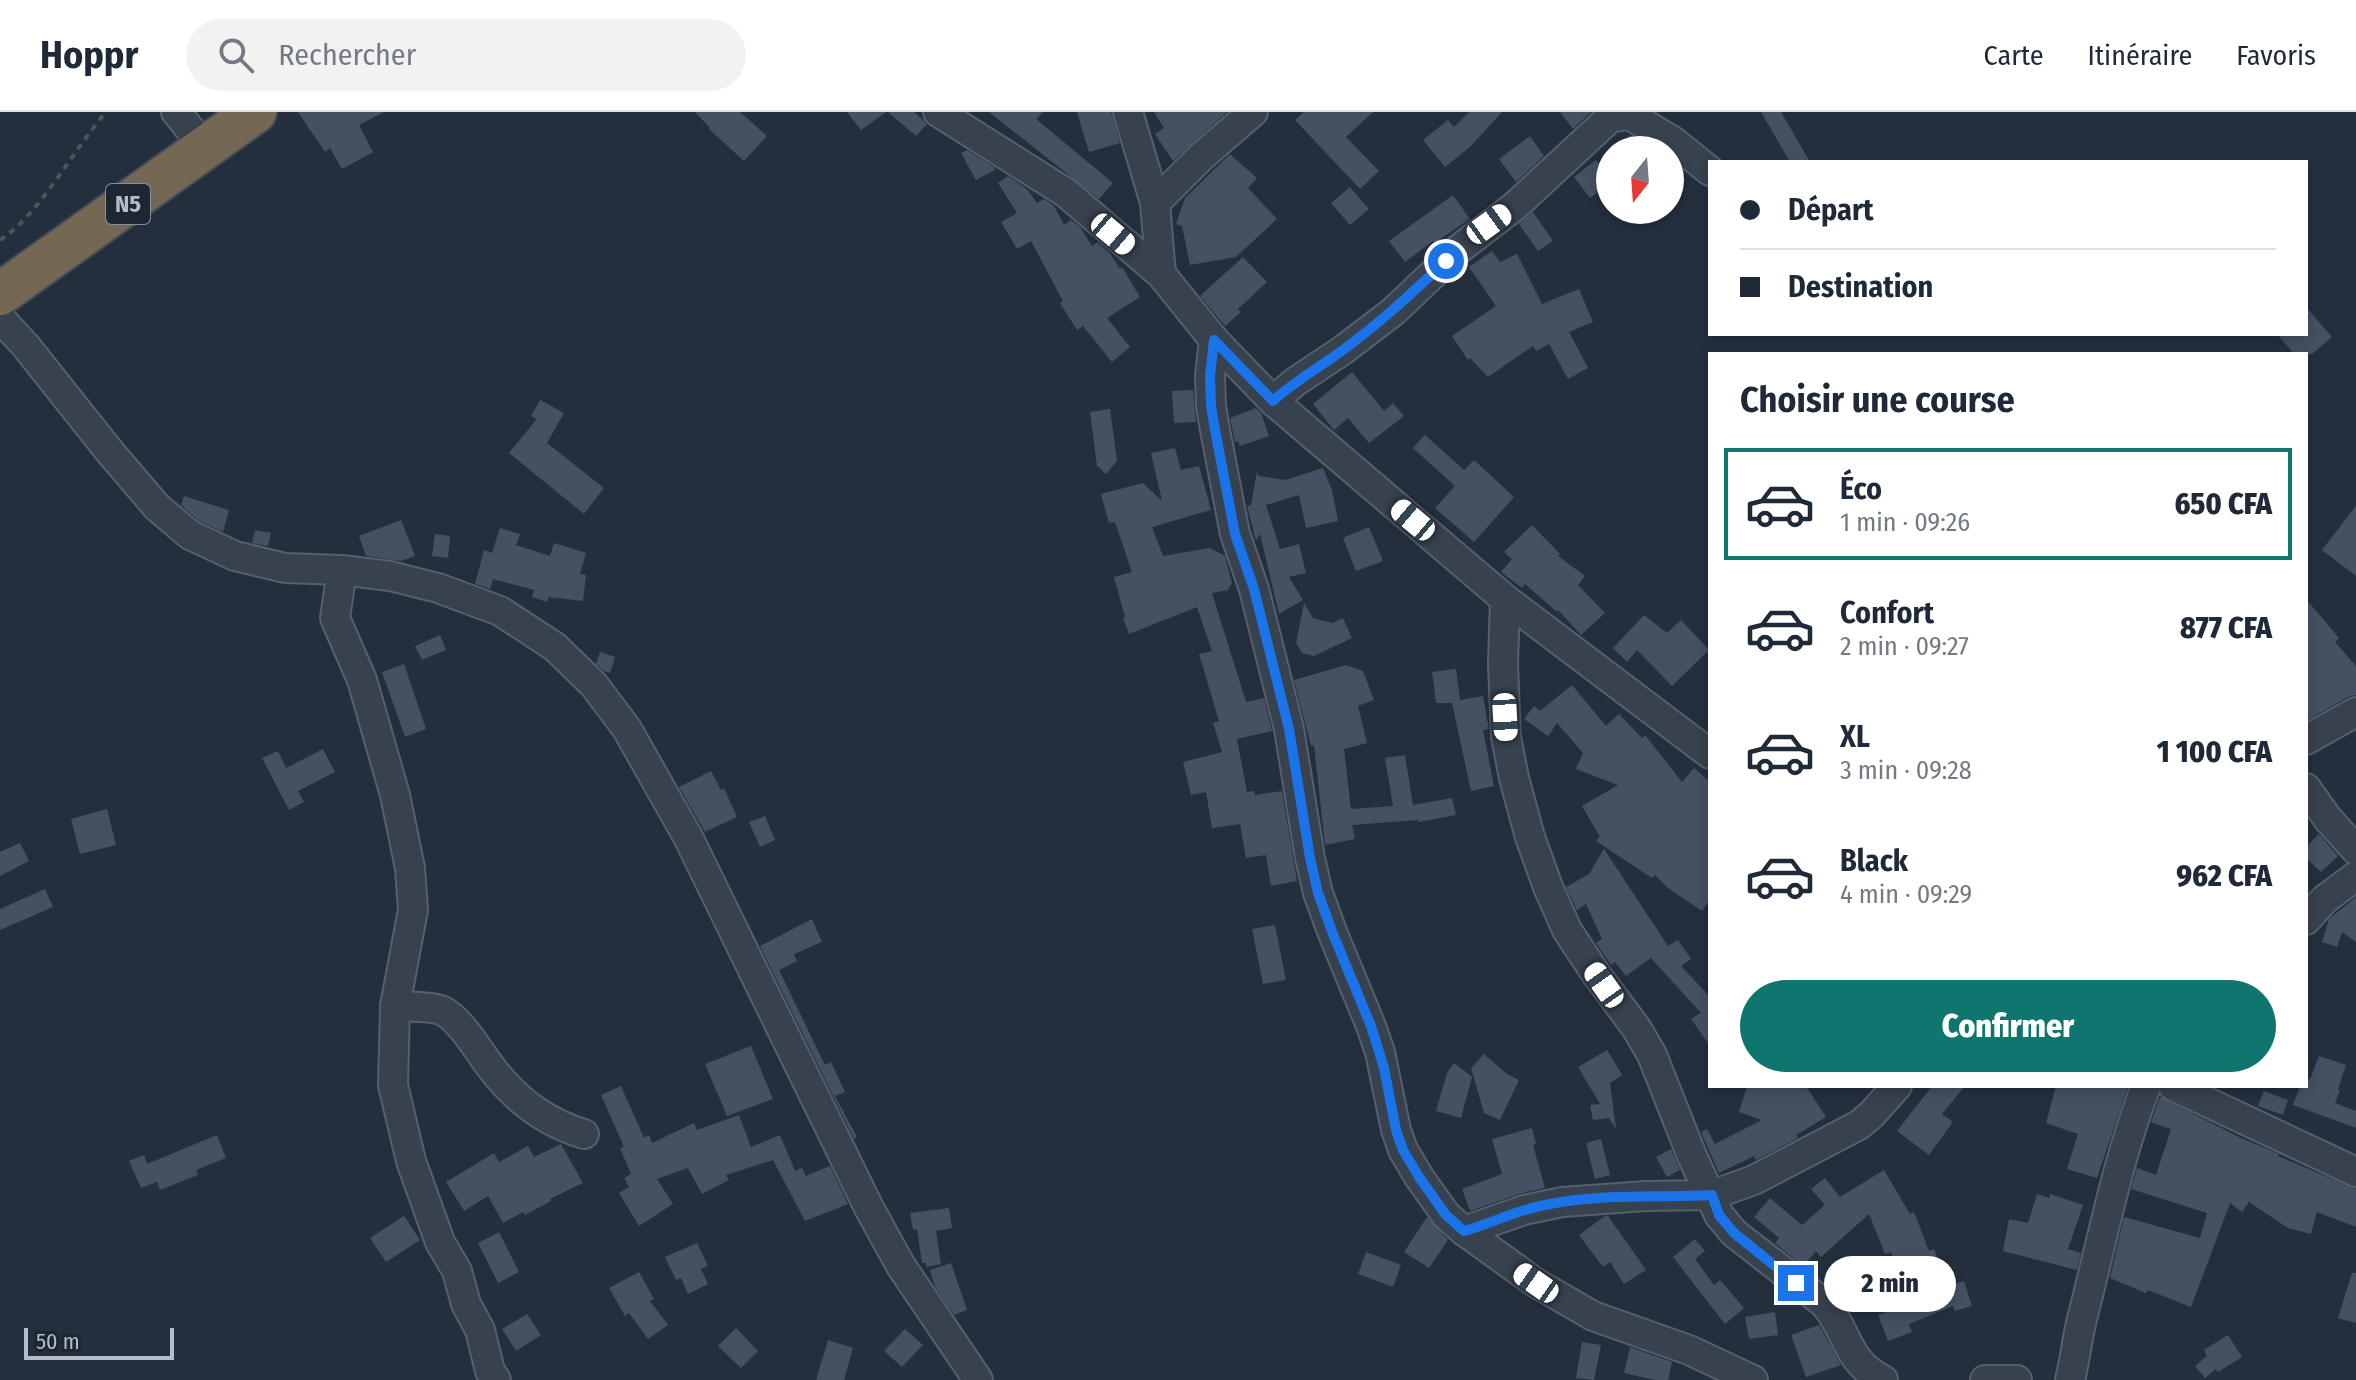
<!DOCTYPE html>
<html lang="fr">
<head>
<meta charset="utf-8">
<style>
  body { margin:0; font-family:"Fira Sans Condensed",sans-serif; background:#f2f2f3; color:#1f2937; height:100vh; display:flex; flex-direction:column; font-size:30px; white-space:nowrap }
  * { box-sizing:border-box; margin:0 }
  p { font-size:26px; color:#747a83 }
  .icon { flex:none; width:44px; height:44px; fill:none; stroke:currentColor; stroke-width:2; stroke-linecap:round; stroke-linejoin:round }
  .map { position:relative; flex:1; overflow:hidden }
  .side { position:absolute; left:1708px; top:240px; width:600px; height:736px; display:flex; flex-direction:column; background:#fff; border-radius:0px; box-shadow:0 4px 12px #0003 }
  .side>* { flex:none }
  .banner { position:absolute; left:1708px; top:48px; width:600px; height:176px; border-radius:0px; box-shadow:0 4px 12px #0003; display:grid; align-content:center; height:176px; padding:0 32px; background:#fff }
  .needle { width:52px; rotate:197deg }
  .controls { position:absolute; left:1596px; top:24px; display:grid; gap:16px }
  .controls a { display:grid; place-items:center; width:88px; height:88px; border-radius:50%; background:#fff; box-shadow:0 4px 12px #0003; font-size:40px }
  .scale { position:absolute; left:24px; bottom:20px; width:150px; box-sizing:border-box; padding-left:8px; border:4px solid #b4bcc9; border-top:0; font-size:22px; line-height:28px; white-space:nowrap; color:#b4bcc9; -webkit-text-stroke:6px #1d2633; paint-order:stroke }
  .end { position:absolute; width:36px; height:36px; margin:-18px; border:10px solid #1a73e8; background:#fff; box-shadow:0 0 0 4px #fff }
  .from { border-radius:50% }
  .bubble { position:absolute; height:56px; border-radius:28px; background:#fff; box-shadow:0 4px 12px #0003; font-size:26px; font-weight:800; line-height:56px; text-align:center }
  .car { position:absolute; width:24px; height:48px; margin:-24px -12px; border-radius:10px; box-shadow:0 0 6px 2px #0007; background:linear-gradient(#fff 24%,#345 0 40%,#fff 0 76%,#345 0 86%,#fff 0) }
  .banner b { display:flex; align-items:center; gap:28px; height:76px; font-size:30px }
  .banner b+b { border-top:2px solid #e0e1e3 }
  .banner i { width:20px; height:20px; background:#1f2937 }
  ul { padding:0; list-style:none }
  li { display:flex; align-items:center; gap:24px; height:112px; margin:0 16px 12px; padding:0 16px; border:4px solid transparent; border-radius:0px }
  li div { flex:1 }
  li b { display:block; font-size:30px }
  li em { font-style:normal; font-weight:800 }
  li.on { border-color:#0f766e }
  li>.icon { width:72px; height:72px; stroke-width:1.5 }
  h2 { padding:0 32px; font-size:36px; line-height:96px }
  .button { display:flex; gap:16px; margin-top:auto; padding:16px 32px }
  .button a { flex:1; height:92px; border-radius:48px; background:#0f766e; color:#fff; font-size:32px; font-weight:800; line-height:92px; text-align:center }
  header { display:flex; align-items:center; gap:48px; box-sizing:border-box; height:112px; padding:0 40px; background:#fff; border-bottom:2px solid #e0e1e3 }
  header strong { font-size:38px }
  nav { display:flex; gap:44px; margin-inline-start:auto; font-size:28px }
  .search { width:560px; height:72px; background:#f2f2f3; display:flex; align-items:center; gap:20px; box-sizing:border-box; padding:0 28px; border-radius:44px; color:#747a83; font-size:30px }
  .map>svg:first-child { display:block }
  .building { fill:#455162 }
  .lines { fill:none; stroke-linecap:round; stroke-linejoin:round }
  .minor-casing { stroke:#565f6c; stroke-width:32 }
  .highway-casing { stroke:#434c59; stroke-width:46 }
  .path { stroke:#44595c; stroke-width:4; stroke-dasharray:6 6; stroke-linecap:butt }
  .minor { stroke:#38414e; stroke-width:28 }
  .highway { stroke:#746855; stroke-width:42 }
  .route { stroke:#1a73e8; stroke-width:10 }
  .labels { text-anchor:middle; stroke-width:7; stroke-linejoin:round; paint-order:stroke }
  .shield { fill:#1d2633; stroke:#878f9c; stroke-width:2 }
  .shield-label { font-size:24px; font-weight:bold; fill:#b4bcc9 }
</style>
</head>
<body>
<header>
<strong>Hoppr</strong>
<div class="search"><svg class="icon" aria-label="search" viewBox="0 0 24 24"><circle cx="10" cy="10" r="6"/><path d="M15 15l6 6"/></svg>Rechercher</div>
<nav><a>Carte</a><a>Itinéraire</a><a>Favoris</a></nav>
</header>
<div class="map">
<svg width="2356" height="1268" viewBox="0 0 2356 1268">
  <rect width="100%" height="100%" fill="#242f3e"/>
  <g class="building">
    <path d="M298,0H384L359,13L373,40L342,57L330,36L325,40Z"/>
    <path d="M695,0H740L767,24L744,49L709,17L710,16Z"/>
    <path d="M847,0H886L861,18Z"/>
    <path d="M888,0H914L927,12L916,24Z"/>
    <path d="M989,0H1043L1036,7L1113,71L1099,87Z"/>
    <path d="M1077,0H1111L1120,31L1089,40Z"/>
    <path d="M1154,0H1227L1173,49L1155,22L1164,16Z"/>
    <path d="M1304,0H1373L1346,25L1379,59L1360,77L1295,8Z"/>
    <path d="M1469,0H1502L1470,35L1445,55L1423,28L1448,8L1454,15Z"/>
    <path d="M1560,0H1591L1573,17Z"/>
    <path d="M1761,0H1781L1810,50H1790Z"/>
    <path d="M1629,23L1655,38H1619Z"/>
    <path d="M1530,24L1544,44L1516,70L1499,47Z"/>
    <path d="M967,38L994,55L995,58L976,68L961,41Z"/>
    <path d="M1230,42L1257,66L1248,76L1277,107L1236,145L1190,153L1182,114L1176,112L1185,86Z"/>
    <path d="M1596,48L1610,67V71L1590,86L1574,65Z"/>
    <path d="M1008,64L1027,77L1037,91L1044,87L1054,94L1064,113L1071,108L1080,115L1092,134L1098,130L1110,141L1120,157L1122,155L1140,185L1107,206L1130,235L1112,250L1083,214L1077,218L1060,191L1063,189L1031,129L1017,137L1001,110L1017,101L998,71Z"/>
    <path d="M1350,75L1369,97L1350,113L1331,91Z"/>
    <path d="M1453,83L1470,107L1434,131L1433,129L1405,150L1389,129Z"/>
    <path d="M1533,100L1553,129L1538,139L1519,112Z"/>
    <path d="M1492,139L1500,150L1517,142L1542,192L1579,177L1593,210L1569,220L1588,256L1568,267L1549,232L1536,239L1533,234L1488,265L1470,246L1468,248L1452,224L1496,194L1469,155Z"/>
    <path d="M1243,145L1267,170L1238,197L1241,200L1225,214L1200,184Z"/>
    <path d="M2306,195L2332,225L2312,242H2294L2277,222H2306Z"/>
    <path d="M1352,260L1384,299L1393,291L1404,304L1369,331L1348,306L1334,318L1313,292Z"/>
    <path d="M1193,278L1196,310L1174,311L1172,279Z"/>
    <path d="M540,288L564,301L547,331L604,376L584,402L509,341L537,307L531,304Z"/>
    <path d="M1256,296L1261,301L1269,324L1240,334L1238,329L1235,330L1230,306Z"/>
    <path d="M1110,297L1117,349L1106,362L1097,354L1090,300Z"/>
    <path d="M1425,323L1464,358L1474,348L1514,385L1474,430L1435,396L1455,374L1413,336Z"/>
    <path d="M1175,336L1181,358L1199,354L1211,398L1152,415L1163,444L1210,436L1225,444L1232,471L1228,478L1212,481L1246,590L1264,586L1272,619L1237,627L1247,680L1254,679L1255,683L1282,679L1297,769L1271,774L1266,743L1246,746L1240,712L1212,716L1206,680L1191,683L1183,650L1222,640L1213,611L1219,609L1199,542L1212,539L1197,495L1129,522L1123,506L1125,505L1114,465L1132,460L1115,410L1109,411L1101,382L1143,371L1162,389L1151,341Z"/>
    <path d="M1323,356L1332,378L1338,409L1306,416L1299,383L1266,393L1280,437L1299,432L1306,461L1289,465L1303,488L1279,502L1260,422L1256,429L1247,394L1251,393L1257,359L1258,364L1285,368Z"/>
    <path d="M184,384L229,398L223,420L199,409L181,393Z"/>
    <path d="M2356,394V464L2322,438Z"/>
    <path d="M401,408L415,444L401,449L366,444L359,424Z"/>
    <path d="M1532,413L1560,442L1558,444L1585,464L1578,473L1605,501L1581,523L1558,498L1557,500L1525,472L1522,476L1501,460L1512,447L1504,440Z"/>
    <path d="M1369,415L1383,449L1356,459L1343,426Z"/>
    <path d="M500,416L520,422L516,433L550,444L554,431L586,441L580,462L586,463L583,489L549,485L547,490L532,485L534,478L493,467L490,477L475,472L484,438L492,441Z"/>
    <path d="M255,418L271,421L268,434L252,431Z"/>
    <path d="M435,422L450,424L448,446L432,444Z"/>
    <path d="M2306,487L2339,526L2335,530L2356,554V583L2348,585L2306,609Z"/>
    <path d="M1304,491L1313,506L1332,511L1343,506L1352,526L1314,544L1302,541L1296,531Z"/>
    <path d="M1644,503L1667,521L1681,508L1709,538L1672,574L1637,538L1627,550L1613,536Z"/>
    <path d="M440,523L446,538L422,548L415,534Z"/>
    <path d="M600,540L615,545L610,561L604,559L596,552Z"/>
    <path d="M404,552L426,617L405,625L382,560Z"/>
    <path d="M1346,553L1363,559L1374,588L1358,594L1367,631L1344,637L1351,697L1393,694L1385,646L1405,643L1413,693L1452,686L1456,703L1419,710L1418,708L1352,713L1355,727L1325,733L1314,633L1311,634L1294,568Z"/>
    <path d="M1456,557L1460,588L1483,584L1489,617L1483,618L1494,674L1471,679L1452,591H1436L1432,560Z"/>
    <path d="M1572,573L1606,614L1619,602L1642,626L1645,623L1682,670L1694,656L1710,670V787L1702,799L1668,776L1655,763L1652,766L1596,729L1600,725L1582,694L1618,673L1576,657L1583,641L1557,611L1548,624L1524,607L1534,594L1540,599Z"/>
    <path d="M323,637L335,660L298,679L304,690L289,698L262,646L278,639L286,656Z"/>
    <path d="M711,659L721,678L724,676L737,705L705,720L679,675Z"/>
    <path d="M107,697L116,733L80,742L71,707Z"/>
    <path d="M765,704L775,728L760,735L749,710Z"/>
    <path d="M2319,722L2338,744L2321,760L2306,746V735Z"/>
    <path d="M20,731L29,749L0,764V740Z"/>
    <path d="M1604,737L1668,834L1678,828L1691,847L1681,854L1710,885V934L1691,907L1701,901L1651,846L1626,864L1615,850L1611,853L1596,831L1602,827L1586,792L1577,798L1566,775L1589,762Z"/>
    <path d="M45,777L53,795L0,818V797Z"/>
    <path d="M2356,785V830L2342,820L2337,835L2322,830L2329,807Z"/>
    <path d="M812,807L822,830L794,842L797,849L779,858L825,953L831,950L845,980L835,984L857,1025L854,1027L760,834Z"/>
    <path d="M1275,813L1286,868L1263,872L1252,817Z"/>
    <path d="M751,934L773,987L727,1004L705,952Z"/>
    <path d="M1607,938L1622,963L1610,971L1616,1017L1609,1006L1593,1008L1590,993L1600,992L1578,955Z"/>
    <path d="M1484,942L1507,962L1519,968L1500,1008L1484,1001L1471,956Z"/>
    <path d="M2319,944L2346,953L2338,977L2340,978L2335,991L2356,999V1016L2293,993L2300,974H2306V966L2310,967Z"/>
    <path d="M1454,951L1472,965L1461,1006L1436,999L1447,961Z"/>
    <path d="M621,974L644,1026L649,1023L652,1031L694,1011L697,1018L739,1003L751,1035L780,1023L795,1059L802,1056L806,1064L830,1054L848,1092L805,1109L773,1048L726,1063L729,1068L702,1082L688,1056L657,1067L673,1092L639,1114L619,1081L629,1075L624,1066L631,1062L620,1036L624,1035L601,983Z"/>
    <path d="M1747,974H1806L1826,1005L1796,1023L1798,1026L1756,1048L1754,1044L1719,1061L1701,1020L1707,1017L1715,1032L1762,1008L1739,1000Z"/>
    <path d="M1932,974H1965L1942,1002L1953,1010L1929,1043L1897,1019Z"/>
    <path d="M2056,974H2128L2097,1066L2067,1057L2078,1022L2046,1011Z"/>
    <path d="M2264,979L2288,988L2283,1003L2258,994Z"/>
    <path d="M2160,985L2241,1026L2279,1042L2278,1044L2356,1077V1115L2317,1100L2311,1122L2288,1116L2249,1090L2242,1100L2230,1091L2191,1195L2148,1178L2146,1181L2110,1166L2124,1105L2200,1126L2207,1101L2131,1077L2137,1056L2156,1063L2171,1017L2151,1010Z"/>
    <path d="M1532,1016L1536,1032L1533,1033L1545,1076L1519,1082L1470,1099L1462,1077L1502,1062L1492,1027Z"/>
    <path d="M217,1023L226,1046L196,1058L198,1063L160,1078L157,1070L141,1076L129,1049L144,1043L147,1052Z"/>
    <path d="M1601,1027L1610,1063L1595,1067L1586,1031Z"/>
    <path d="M561,1032L583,1071L550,1087L551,1089L525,1103L523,1100L503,1111L488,1084L464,1099L446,1070L494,1041L499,1050L528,1034L534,1045Z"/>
    <path d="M1671,1037L1680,1058L1667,1065L1656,1045Z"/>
    <path d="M1884,1058L1910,1102L1914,1100L1929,1139L1934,1137L1949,1174L1964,1169L1972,1194L1955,1199L1953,1194L1909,1212L1912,1220L1888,1229L1878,1203L1912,1191L1891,1140L1885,1142L1869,1102L1821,1145L1816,1139L1803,1154L1775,1131L1779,1126L1754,1105L1770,1086L1802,1113L1825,1093L1811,1077L1825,1066L1840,1085Z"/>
    <path d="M2037,1082L2049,1086L2050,1082L2083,1093L2068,1137L2081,1141L2077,1158L2003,1139L2009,1107L2028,1111Z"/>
    <path d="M949,1096L952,1116L936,1119L941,1152L926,1155V1151H922L917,1117L913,1118L910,1101Z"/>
    <path d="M404,1104L420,1128L386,1150L370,1126Z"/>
    <path d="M1605,1104H1608L1646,1158L1624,1172L1610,1150L1603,1155L1579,1123Z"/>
    <path d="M1427,1105L1448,1128L1429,1156L1404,1140Z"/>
    <path d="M499,1120L519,1160L498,1171L478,1131Z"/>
    <path d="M1695,1127L1705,1139L1695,1147L1714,1173L1720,1168L1744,1196L1725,1212L1673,1145Z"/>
    <path d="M697,1131L708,1154L701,1157L708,1172L688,1182L681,1166L676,1168L665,1145Z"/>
    <path d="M1366,1140L1401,1153L1393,1175L1358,1162Z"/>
    <path d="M951,1151L967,1198L954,1203L935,1175L930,1158Z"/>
    <path d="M639,1160L654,1187L650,1189L668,1213L648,1227L629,1201L625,1204L609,1176Z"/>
    <path d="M2352,1161H2356V1211L2338,1206Z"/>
    <path d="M1775,1200L1778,1223L1749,1227L1745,1205Z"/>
    <path d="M527,1202L541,1223L516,1239L502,1217Z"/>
    <path d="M1819,1213L1841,1253L1806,1265L1791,1223Z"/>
    <path d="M736,1216L758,1239L741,1256L718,1234Z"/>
    <path d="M905,1217L923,1233L902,1255L884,1239Z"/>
    <path d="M2228,1223L2242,1245L2218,1260L2216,1257L2205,1266L2195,1254L2207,1244L2204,1238Z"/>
    <path d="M828,1228L853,1236L844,1268H816Z"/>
    <path d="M1582,1230L1601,1233L1594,1268L1576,1266Z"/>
    <path d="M1630,1235L1672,1250L1668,1268H1655L1624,1261Z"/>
  </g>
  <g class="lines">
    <g class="minor-casing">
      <g id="minor">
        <path d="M176,0L206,37"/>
        <path d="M938,0L1066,81L1161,162L1214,228L1273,289L1505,487L1710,642"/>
        <path d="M1128,0L1155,91L1161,162"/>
        <path d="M1155,91L1201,45L1253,0"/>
        <path d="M0,206L25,233L110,340L157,395L190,423L235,444L285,456L342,458L390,464L438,476L500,499L555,535L594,573L627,617L688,725L869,1096L901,1154L978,1268"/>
        <path d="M1214,228L1210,264L1211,294L1215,318L1235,422L1254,477L1289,617L1310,746L1318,781L1333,822L1371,914L1380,940L1396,1018L1403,1038L1419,1065L1446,1103L1464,1119L1536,1171L1593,1204L1689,1238L1753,1268"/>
        <path d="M1273,289L1295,270L1343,238L1394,199L1459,137L1515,94L1611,5L1630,3L1674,30L1710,59"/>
        <path d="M342,458L335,506L362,568L395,683L410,756L413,798L395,894L393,973L411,1049L440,1130L457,1159L466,1192L480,1218L490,1259L496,1268"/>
        <path d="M1505,487L1503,552L1506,625L1514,666L1530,725L1548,775L1567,818L1594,859L1637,917L1652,943L1692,1044L1719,1103L1734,1121L1825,1192C1849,1221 1845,1248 1883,1268"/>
        <path d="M2306,628L2356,600"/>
        <path d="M2306,676L2328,707L2356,738"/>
        <path d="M2306,808L2325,787L2356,764"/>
        <path d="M395,894C407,895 436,894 445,900C467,915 480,943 497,963C521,992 548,1011 584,1022"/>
        <path d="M2173,974L2356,1060"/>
        <path d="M1464,1119L1524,1098L1562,1090L1646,1084L1712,1083L1754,1068L1859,1013L1872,1002L1897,974"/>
        <path d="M1985,1268H2017"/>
        <path d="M2070,1268C2075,1248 2077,1227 2082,1207C2102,1130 2117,1049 2146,974"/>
      </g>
    </g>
    <g class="highway-casing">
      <path id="highway" d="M0,182L255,0"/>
    </g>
    <path class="path" d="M0,128C41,101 73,38 106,0"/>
    <use href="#minor" class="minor"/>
    <use href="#highway" class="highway"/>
  </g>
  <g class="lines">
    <path class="route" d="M1446,149C1413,180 1380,211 1343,238C1320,255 1295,269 1273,289L1214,228L1210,264L1211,294L1215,318L1235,422L1254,477L1289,617L1310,746L1318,781L1333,822L1371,914L1384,956L1396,1018L1403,1038L1419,1065L1446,1103L1464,1119C1489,1112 1513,1100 1540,1094C1596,1081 1655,1086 1712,1083L1719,1103L1734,1121L1796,1171"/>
  </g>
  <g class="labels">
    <rect class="shield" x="106" y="72" width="44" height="40" rx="6"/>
    <g class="shield-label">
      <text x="128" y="100">N5</text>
    </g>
  </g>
</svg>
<div class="controls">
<a><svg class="needle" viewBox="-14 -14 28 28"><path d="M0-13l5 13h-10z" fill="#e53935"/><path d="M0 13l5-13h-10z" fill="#747a83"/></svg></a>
</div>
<div class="scale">50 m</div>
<i class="end from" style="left:1446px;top:149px"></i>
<i class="end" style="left:1796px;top:1171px"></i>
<div class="bubble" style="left:1824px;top:1144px;width:132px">2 min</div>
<i class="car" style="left:1489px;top:112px;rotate:54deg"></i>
<i class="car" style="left:1113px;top:122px;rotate:130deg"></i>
<i class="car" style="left:1413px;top:408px;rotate:310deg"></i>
<i class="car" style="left:1505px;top:605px;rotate:177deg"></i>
<i class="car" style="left:1604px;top:873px;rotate:325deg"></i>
<i class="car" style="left:1536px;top:1171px;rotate:305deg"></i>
<div class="banner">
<b><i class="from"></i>Départ</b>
<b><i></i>Destination</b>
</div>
<section class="side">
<h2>Choisir une course</h2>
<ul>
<li class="on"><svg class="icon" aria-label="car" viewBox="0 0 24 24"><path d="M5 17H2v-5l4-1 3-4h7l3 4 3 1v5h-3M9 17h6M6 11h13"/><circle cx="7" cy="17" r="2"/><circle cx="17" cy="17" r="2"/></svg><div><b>Éco</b><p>1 min · 09:26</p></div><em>650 CFA</em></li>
<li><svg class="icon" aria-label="car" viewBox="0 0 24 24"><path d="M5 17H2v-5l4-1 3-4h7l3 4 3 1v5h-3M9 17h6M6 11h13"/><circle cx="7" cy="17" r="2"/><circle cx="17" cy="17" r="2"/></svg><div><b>Confort</b><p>2 min · 09:27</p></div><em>877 CFA</em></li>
<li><svg class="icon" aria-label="car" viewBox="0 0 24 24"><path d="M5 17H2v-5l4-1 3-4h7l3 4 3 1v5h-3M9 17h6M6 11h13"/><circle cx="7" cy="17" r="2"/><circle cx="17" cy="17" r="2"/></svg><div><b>XL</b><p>3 min · 09:28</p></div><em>1 100 CFA</em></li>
<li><svg class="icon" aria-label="car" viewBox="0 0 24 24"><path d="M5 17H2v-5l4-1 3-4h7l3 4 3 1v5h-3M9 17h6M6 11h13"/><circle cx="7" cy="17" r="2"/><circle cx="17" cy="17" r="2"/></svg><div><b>Black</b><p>4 min · 09:29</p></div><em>962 CFA</em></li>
</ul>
<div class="button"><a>Confirmer</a></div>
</section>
</div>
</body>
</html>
